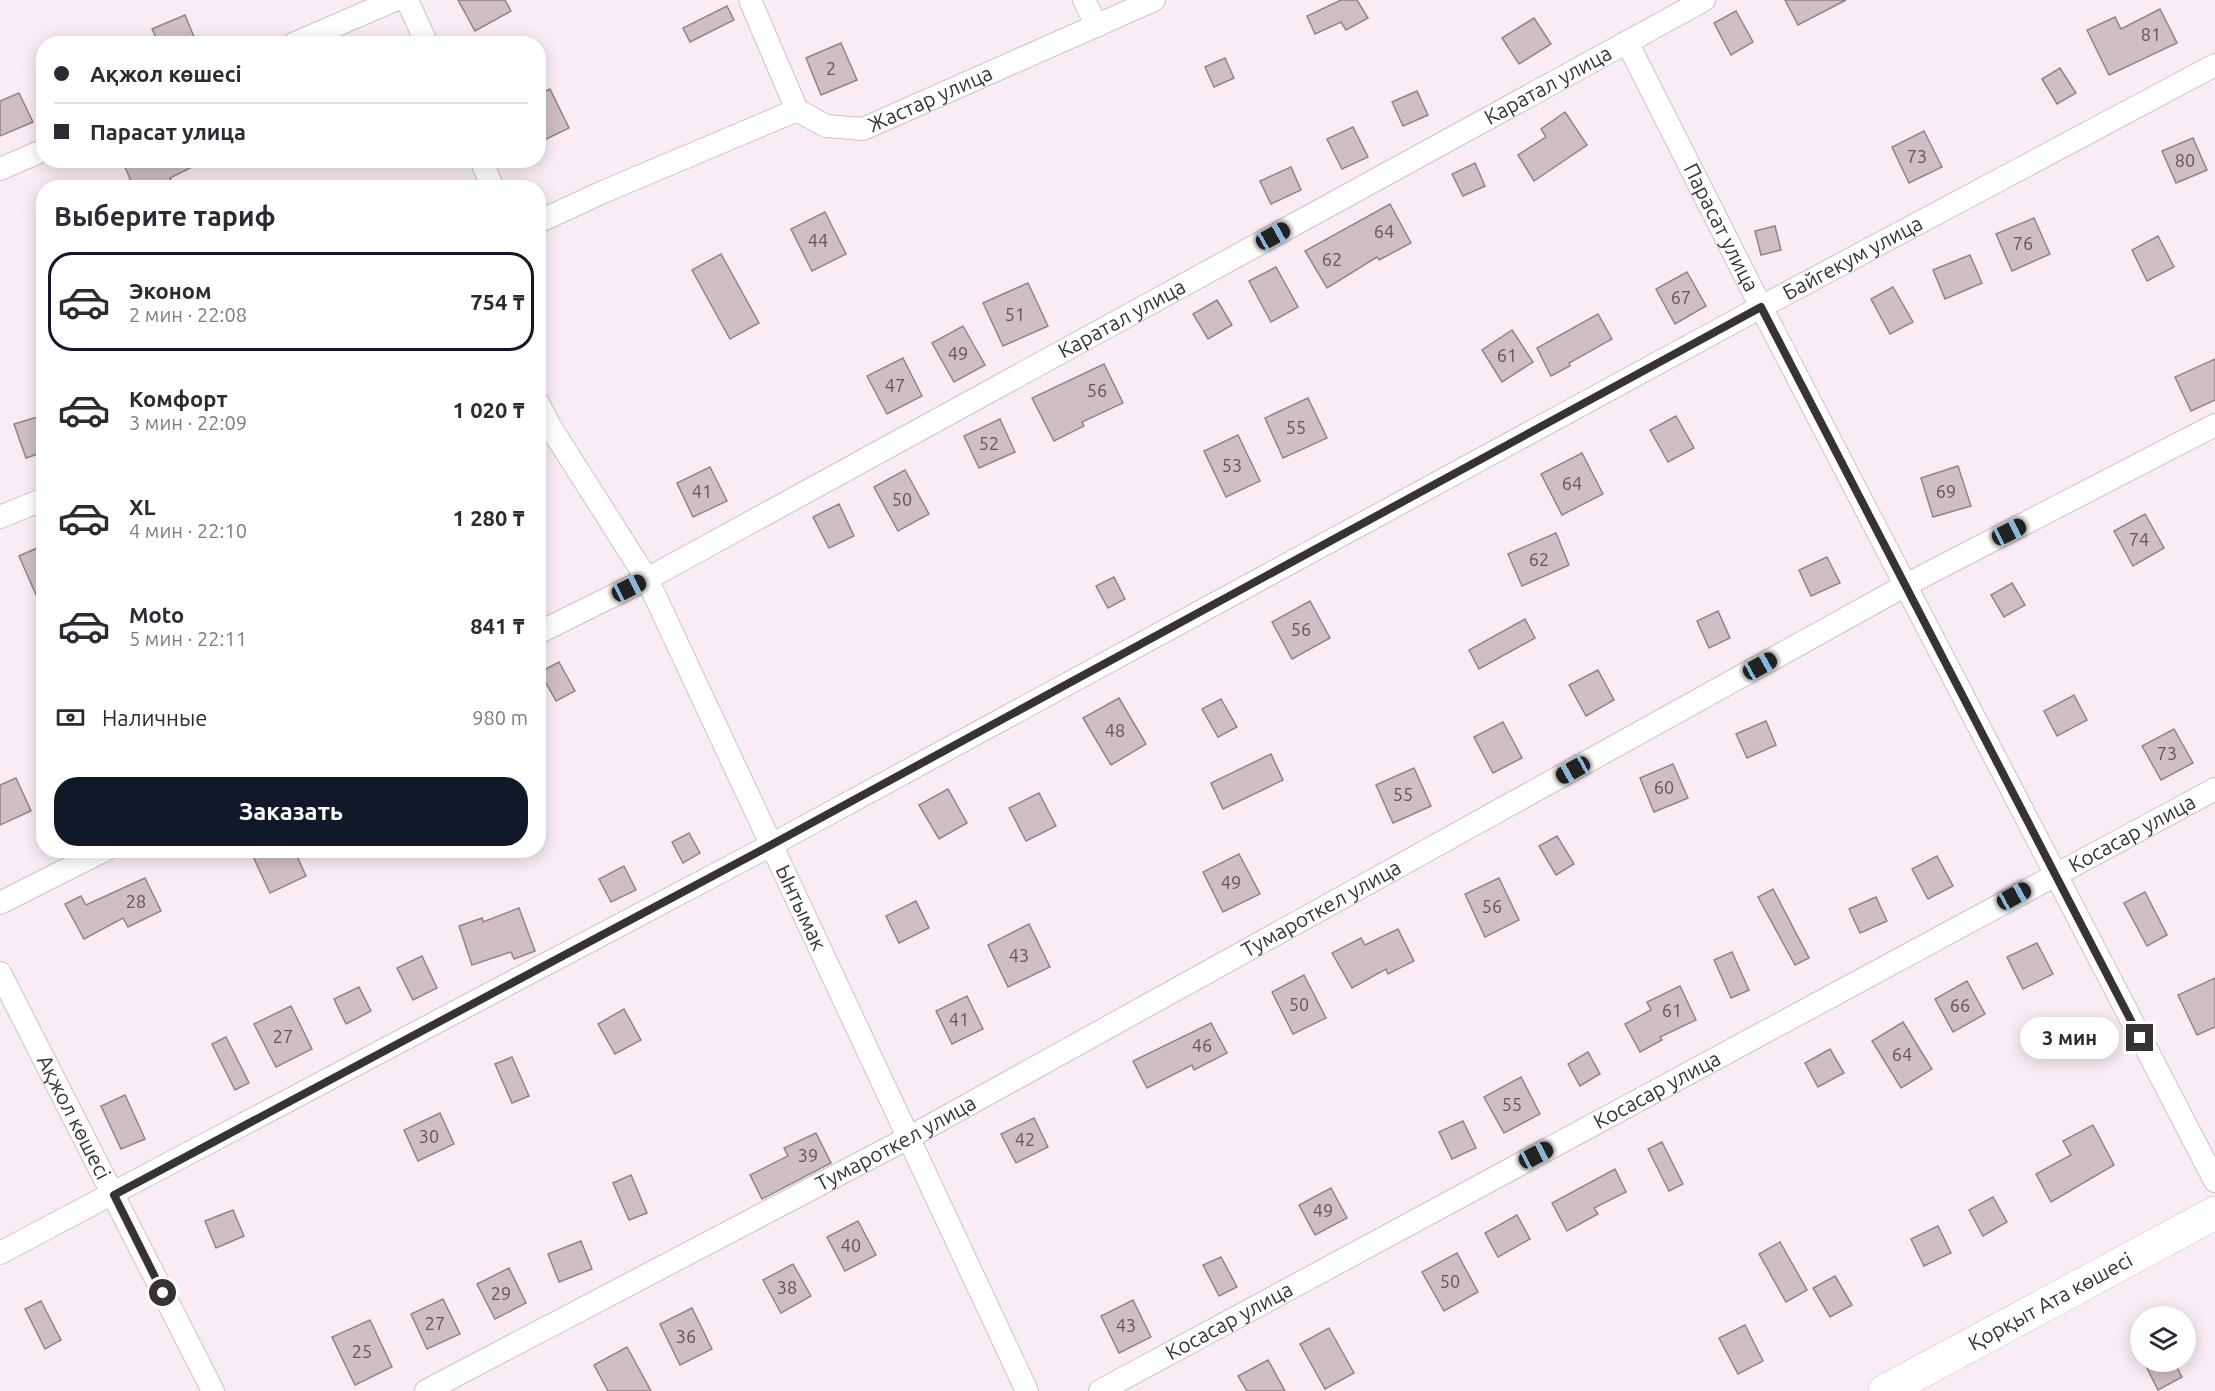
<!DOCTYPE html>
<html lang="ru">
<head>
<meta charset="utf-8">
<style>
  body { margin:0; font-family:Ubuntu,sans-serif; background:#f2f2f3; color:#2b2b33; height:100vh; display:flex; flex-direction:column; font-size:22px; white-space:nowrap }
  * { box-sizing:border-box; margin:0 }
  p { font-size:20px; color:#7c7c81 }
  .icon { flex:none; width:33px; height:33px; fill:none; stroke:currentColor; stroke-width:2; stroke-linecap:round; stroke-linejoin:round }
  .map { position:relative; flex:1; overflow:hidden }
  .sheet { position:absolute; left:36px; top:180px; width:510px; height:678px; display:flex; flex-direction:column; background:#fff; border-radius:24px; box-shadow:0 3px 15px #0003 }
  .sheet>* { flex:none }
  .hud { position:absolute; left:36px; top:36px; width:510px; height:132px; border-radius:24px; box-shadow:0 3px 15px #0003; display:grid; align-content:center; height:132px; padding:0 18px; background:#fff }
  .tools { position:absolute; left:2130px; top:1306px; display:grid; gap:12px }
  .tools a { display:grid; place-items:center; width:66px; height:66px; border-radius:50%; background:#fff; box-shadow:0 3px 15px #0003; font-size:30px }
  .end { position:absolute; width:27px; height:27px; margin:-14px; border:8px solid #373235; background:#fff; box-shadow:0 0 0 3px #fff }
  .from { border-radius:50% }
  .bubble { position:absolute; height:42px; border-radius:21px; background:#fff; box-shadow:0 3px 15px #0003; font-size:20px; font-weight:700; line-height:42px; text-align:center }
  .car { position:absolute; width:18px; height:36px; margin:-18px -9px; border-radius:8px; box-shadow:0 0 4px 2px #0007; background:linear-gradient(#222 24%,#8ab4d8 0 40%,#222 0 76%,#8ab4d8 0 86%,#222 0) }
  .hud b { display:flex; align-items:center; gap:21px; height:57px; font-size:22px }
  .hud b+b { border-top:2px solid #e1e1e2 }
  .hud i { width:15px; height:15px; background:#2b2b33 }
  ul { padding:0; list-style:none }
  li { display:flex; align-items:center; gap:18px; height:99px; margin:0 12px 9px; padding:0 6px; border:3px solid transparent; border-radius:24px }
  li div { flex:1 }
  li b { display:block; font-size:22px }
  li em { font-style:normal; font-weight:700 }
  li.active { border-color:#111827 }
  li>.icon { width:54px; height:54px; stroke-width:1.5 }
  h2 { padding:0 18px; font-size:27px; line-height:72px }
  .pay { display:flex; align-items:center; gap:15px; height:66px; padding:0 18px; font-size:22px }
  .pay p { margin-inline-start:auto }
  .action { display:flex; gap:12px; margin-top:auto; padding:12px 18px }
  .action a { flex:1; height:69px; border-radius:24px; background:#111827; color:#fff; font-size:24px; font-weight:700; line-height:69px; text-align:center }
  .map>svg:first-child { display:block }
  .building { fill:#cfbfc3; stroke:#928387; stroke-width:1.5 }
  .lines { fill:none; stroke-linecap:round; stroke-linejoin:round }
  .minor-casing { stroke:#cec1c9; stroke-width:24 }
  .secondary-casing { stroke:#cec1c9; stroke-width:34 }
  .minor { stroke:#fff; stroke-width:22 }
  .secondary { stroke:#fff; stroke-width:33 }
  .route { stroke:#373235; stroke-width:8 }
  .labels { text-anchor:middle; stroke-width:4.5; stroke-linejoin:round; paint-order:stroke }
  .number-label { font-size:18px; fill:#5d5558 }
  .street-label { font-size:21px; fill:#373235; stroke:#fdfdfd }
</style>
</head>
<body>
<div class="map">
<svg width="2215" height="1391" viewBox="0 0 2215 1391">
  <rect width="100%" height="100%" fill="#f9ecf5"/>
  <g class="building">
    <path d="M458,0H505L511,11L475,31Z"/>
    <path d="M1341,0H1357L1368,18L1346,30L1341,22L1315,34L1307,16Z"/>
    <path d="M1785,0H1846L1798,25Z"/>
    <path d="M727,6L734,20L690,42L683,28Z"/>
    <path d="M2160,9L2177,43L2109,75L2087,30L2115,17L2121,29Z"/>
    <path d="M1736,11L1753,42L1731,55L1714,23Z"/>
    <path d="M185,15L197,44H159L152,29Z"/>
    <path d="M1534,18L1551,44L1519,64L1502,38Z"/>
    <path d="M841,43L857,80L821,95L806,58Z"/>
    <path d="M1225,58L1234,78L1214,87L1205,67Z"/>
    <path d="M2060,68L2076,93L2057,104L2042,79Z"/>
    <path d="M550,89L569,128L538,143V95Z"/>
    <path d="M1417,91L1428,115L1403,126L1392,102Z"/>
    <path d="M19,93L33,122L0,136V101Z"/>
    <path d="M1565,112L1587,145L1534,181L1518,155L1546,137L1541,129Z"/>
    <path d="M1353,127L1368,157L1342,169L1327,139Z"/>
    <path d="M1924,131L1942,167L1909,183L1892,147Z"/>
    <path d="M2193,138L2207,170L2176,183L2162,151Z"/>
    <path d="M134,160H206L170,178L175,188H134L124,165Z"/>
    <path d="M1475,163L1485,186L1463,196L1452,174Z"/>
    <path d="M1291,167L1301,190L1271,204L1260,181Z"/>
    <path d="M1390,204L1411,243L1379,260L1377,257L1327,288L1305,251Z"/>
    <path d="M825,212L846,254L812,271L791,229Z"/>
    <path d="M2034,218L2050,254L2012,271L1996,234Z"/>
    <path d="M1775,226L1781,250L1761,255L1755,231Z"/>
    <path d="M2158,236L2174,267L2147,281L2132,250Z"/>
    <path d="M721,254L759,323L730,339L692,270Z"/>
    <path d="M1970,255L1982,283L1945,299L1933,270Z"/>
    <path d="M1276,267L1298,307L1271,322L1249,281Z"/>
    <path d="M1687,272L1706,306L1675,324L1656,289Z"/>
    <path d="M1028,283L1048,326L1003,346L983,303Z"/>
    <path d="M1893,287L1913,322L1890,334L1871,299Z"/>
    <path d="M1217,300L1232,325L1208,339L1193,314Z"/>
    <path d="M1598,314L1612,339L1569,363L1570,366L1551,376L1537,348Z"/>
    <path d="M963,326L985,365L954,382L932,343Z"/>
    <path d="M1512,330L1533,362L1502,382L1482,350Z"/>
    <path d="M903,358L922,396L887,414L867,376Z"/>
    <path d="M2215,359V400L2191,411L2175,377Z"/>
    <path d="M1104,364L1123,403L1082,422L1084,426L1054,441L1032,398Z"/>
    <path d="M1308,398L1327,438L1283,458L1265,418Z"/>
    <path d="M44,415V452L26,458L14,424Z"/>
    <path d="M1676,416L1694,448L1668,462L1650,430Z"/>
    <path d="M1000,419L1015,452L979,468L964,436Z"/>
    <path d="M1238,435L1260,481L1226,497L1204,451Z"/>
    <path d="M1582,453L1603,494L1562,515L1541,474Z"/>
    <path d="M1958,466L1971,506L1933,517L1921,478Z"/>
    <path d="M710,467L727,501L693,517L677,483Z"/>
    <path d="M905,470L929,514L898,531L874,487Z"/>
    <path d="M839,504L854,536L829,548L813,517Z"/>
    <path d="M2145,514L2164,548L2133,566L2114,531Z"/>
    <path d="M1556,533L1569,565L1522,586L1508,554Z"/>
    <path d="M44,545V613L19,556Z"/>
    <path d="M1827,557L1840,583L1811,596L1799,570Z"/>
    <path d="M1114,577L1125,599L1108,608L1096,586Z"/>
    <path d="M2012,583L2025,605L2004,617L1991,595Z"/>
    <path d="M1310,601L1330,638L1292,659L1272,622Z"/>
    <path d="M1718,611L1730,638L1709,648L1697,621Z"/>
    <path d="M1525,619L1535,638L1479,669L1469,650Z"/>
    <path d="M559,662L575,691L556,701L540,672Z"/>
    <path d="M1598,670L1614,700L1586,716L1569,685Z"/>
    <path d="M2074,695L2087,720L2057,736L2044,711Z"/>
    <path d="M1119,698L1146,744L1111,765L1083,718Z"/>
    <path d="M1221,699L1237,727L1218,737L1202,709Z"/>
    <path d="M1766,721L1776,745L1747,758L1736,734Z"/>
    <path d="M1503,722L1522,758L1493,773L1474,737Z"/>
    <path d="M2174,729L2193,763L2161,780L2142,746Z"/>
    <path d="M1271,754L1283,780L1223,809L1211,783Z"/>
    <path d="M1673,764L1688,798L1654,812L1640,778Z"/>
    <path d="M1414,768L1431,806L1393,823L1376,785Z"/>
    <path d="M16,778L31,811L0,825V785Z"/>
    <path d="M948,789L967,823L939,839L919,805Z"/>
    <path d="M1039,793L1056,826L1026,841L1009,808Z"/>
    <path d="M689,833L700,853L683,863L672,842Z"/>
    <path d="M1557,836L1574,864L1556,875L1539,846Z"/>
    <path d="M250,850H294L306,876L270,893Z"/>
    <path d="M1239,854L1260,894L1223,912L1203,872Z"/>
    <path d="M1937,856L1953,886L1928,899L1912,869Z"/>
    <path d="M624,866L636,890L611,902L599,879Z"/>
    <path d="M145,878L161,911L128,927L123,918L84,939L65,904L81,896L86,905Z"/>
    <path d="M1499,878L1519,920L1485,937L1465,894Z"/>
    <path d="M1773,889L1809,958L1795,965L1758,897Z"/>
    <path d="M2145,892L2167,935L2147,946L2124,903Z"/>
    <path d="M1876,897L1887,921L1860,933L1849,909Z"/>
    <path d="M916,901L929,928L899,943L886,916Z"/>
    <path d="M519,908L535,951L514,959L511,952L472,965L459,926L482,918L483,922Z"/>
    <path d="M1029,924L1050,967L1008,987L988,945Z"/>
    <path d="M1398,929L1414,961L1388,974L1386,969L1352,988L1332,953L1361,938L1365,945Z"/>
    <path d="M2037,943L2053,974L2023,989L2007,957Z"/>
    <path d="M1732,952L1749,990L1731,998L1714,960Z"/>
    <path d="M422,956L437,988L413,1000L397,968Z"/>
    <path d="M1304,975L1326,1018L1293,1034L1272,992Z"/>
    <path d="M2215,978V1027L2197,1035L2178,995Z"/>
    <path d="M1967,981L1985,1014L1953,1032L1935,999Z"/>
    <path d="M1680,986L1696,1020L1660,1037L1662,1040L1640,1052L1625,1024L1651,1010L1647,1002Z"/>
    <path d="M359,987L371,1011L346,1024L334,999Z"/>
    <path d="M967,996L983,1029L952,1044L936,1011Z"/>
    <path d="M291,1006L312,1049L276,1067L254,1024Z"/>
    <path d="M624,1009L641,1040L615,1054L598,1024Z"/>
    <path d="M1903,1022L1932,1069L1901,1088L1872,1041Z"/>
    <path d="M1211,1023L1227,1053L1194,1070L1192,1065L1147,1088L1133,1061Z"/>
    <path d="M226,1037L249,1083L235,1090L212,1044Z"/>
    <path d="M1830,1049L1844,1073L1818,1087L1805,1063Z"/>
    <path d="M1588,1052L1600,1074L1580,1086L1568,1064Z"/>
    <path d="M512,1057L529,1096L512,1103L495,1064Z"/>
    <path d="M1521,1077L1540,1114L1504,1133L1484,1097Z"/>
    <path d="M125,1095L145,1139L121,1149L101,1106Z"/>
    <path d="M440,1113L454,1144L418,1161L404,1130Z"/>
    <path d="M1034,1118L1048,1147L1016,1163L1001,1134Z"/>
    <path d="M1463,1121L1476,1148L1452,1159L1439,1132Z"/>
    <path d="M2093,1125L2114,1165L2051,1202L2036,1174L2071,1155L2063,1141Z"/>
    <path d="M816,1133L831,1163L762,1199L750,1175L788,1156L784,1148Z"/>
    <path d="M1662,1142L1683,1184L1669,1191L1648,1149Z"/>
    <path d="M1615,1169L1626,1192L1594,1208L1598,1214L1567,1231L1552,1203Z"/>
    <path d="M631,1175L647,1213L629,1220L613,1183Z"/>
    <path d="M1331,1188L1347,1218L1315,1235L1299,1205Z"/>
    <path d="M1993,1197L2007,1222L1983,1236L1969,1210Z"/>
    <path d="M233,1210L244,1236L216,1248L205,1221Z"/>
    <path d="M1517,1215L1530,1239L1498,1257L1485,1233Z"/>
    <path d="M858,1221L876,1255L845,1271L827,1237Z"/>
    <path d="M1938,1226L1951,1253L1924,1266L1911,1239Z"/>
    <path d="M581,1241L592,1269L559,1282L548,1254Z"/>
    <path d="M1780,1242L1807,1290L1786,1302L1759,1254Z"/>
    <path d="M1457,1253L1478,1292L1444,1311L1422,1272Z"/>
    <path d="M1221,1257L1237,1287L1219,1296L1203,1265Z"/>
    <path d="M793,1264L811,1296L781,1313L763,1280Z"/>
    <path d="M509,1268L526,1303L495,1319L477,1284Z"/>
    <path d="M1835,1276L1852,1305L1830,1317L1813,1288Z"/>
    <path d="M443,1299L460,1334L427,1349L411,1314Z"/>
    <path d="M1133,1300L1151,1337L1119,1353L1101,1316Z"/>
    <path d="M41,1301L61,1340L45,1349L25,1309Z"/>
    <path d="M692,1308L712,1349L680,1365L660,1324Z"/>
    <path d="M370,1320L392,1367L355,1385L332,1337Z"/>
    <path d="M1745,1325L1763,1361L1738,1374L1719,1338Z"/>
    <path d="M1329,1328L1354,1373L1325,1389L1300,1344Z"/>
    <path d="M627,1347L651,1391H608L594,1365Z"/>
    <path d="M1268,1360L1285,1391H1247L1238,1376Z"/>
    <path d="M2144,1362H2174L2182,1377L2158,1390Z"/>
  </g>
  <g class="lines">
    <g class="minor-casing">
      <g id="minor">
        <path d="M407,0L427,44"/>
        <path d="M750,0L797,110"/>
        <path d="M1084,0L1097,26"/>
        <path id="s1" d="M1627,42L1761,307L2215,1181"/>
        <path d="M293,44L395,0"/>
        <path d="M481,160L493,188"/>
        <path d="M0,169L44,150"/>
        <path id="s2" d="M538,222L603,192L797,110L826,126L863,129L1154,0"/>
        <path id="s3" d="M538,403L551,428L647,579L1027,1391"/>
        <path d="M0,517L44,499"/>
        <path id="s4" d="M538,633L647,579L1704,0"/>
        <path d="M0,903L105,850"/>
        <path id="s5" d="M0,973L213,1391"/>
        <path id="s6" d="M0,1253L771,845L1761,307L2215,65"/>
        <path id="s7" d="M426,1391L908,1138L1906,585L2215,425"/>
        <path id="s8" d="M1100,1391L2215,789"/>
      </g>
    </g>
    <g class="secondary-casing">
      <g id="secondary">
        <path id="s9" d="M1885,1391L2215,1213"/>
      </g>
    </g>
    <use href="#minor" class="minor"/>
    <use href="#secondary" class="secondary"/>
  </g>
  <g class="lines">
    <path class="route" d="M163,1293L114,1195L771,845L1761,307L2140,1038"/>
  </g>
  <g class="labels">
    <g class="number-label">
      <text x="2151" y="41">81</text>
      <text x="831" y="75">2</text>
      <text x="1917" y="163">73</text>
      <text x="2185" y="167">80</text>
      <text x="1384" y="238">64</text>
      <text x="818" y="247">44</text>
      <text x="2023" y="250">76</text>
      <text x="1332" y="266">62</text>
      <text x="1681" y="304">67</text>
      <text x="1015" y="321">51</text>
      <text x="958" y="360">49</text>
      <text x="1507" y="362">61</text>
      <text x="895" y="392">47</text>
      <text x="1097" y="397">56</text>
      <text x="1296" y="434">55</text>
      <text x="989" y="450">52</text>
      <text x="1232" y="472">53</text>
      <text x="1572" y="490">64</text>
      <text x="702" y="498">41</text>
      <text x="1946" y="498">69</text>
      <text x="902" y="506">50</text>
      <text x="2139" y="546">74</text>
      <text x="1539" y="566">62</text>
      <text x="1301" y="636">56</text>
      <text x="1115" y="737">48</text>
      <text x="2167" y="760">73</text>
      <text x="1664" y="794">60</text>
      <text x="1403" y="801">55</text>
      <text x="1231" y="889">49</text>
      <text x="136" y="908">28</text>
      <text x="1492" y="913">56</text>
      <text x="1019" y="962">43</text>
      <text x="1299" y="1011">50</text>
      <text x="1960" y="1012">66</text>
      <text x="1672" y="1017">61</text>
      <text x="959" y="1026">41</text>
      <text x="283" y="1043">27</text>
      <text x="1202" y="1052">46</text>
      <text x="1902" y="1061">64</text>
      <text x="1512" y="1111">55</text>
      <text x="429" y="1143">30</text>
      <text x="1025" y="1146">42</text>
      <text x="808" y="1162">39</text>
      <text x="1323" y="1217">49</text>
      <text x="851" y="1252">40</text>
      <text x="1450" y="1288">50</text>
      <text x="787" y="1294">38</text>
      <text x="501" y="1300">29</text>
      <text x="435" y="1330">27</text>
      <text x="1126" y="1332">43</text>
      <text x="686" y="1343">36</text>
      <text x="362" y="1358">25</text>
    </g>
    <g class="street-label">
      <text dy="7" stroke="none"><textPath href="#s4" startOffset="1149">Каратал улица</textPath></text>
      <text dy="7" stroke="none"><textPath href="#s2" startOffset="426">Жастар улица</textPath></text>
      <text dy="7" stroke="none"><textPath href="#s1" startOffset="208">Парасат улица</textPath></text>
      <text dy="7" stroke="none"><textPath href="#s6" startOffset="2103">Байгекум улица</textPath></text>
      <text dy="7" stroke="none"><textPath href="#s4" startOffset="663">Каратал улица</textPath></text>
      <text dy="7" stroke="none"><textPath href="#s8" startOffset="1173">Косасар улица</textPath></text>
      <text dy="7" stroke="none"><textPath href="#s3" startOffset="570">Ынтымак</textPath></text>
      <text dy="7" stroke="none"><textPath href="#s7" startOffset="1017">Тумароткел улица</textPath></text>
      <text dy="7" stroke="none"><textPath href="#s8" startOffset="633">Косасар улица</textPath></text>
      <text dy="7" stroke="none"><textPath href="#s5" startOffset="162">Ақжол көшесі</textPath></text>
      <text dy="7" stroke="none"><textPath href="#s7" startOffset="531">Тумароткел улица</textPath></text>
      <text dy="7" stroke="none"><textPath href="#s9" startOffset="188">Қорқыт Ата көшесі</textPath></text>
      <text dy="7" stroke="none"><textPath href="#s8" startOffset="147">Косасар улица</textPath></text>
    </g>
  </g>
</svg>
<div class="tools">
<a><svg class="icon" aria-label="layers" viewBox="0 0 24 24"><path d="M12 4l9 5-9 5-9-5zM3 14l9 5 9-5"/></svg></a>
</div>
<i class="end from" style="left:163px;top:1293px"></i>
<i class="end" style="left:2140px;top:1038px"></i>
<div class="bubble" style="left:2020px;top:1017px;width:99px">3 мин</div>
<i class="car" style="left:1273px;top:236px;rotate:61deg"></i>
<i class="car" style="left:2009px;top:532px;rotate:63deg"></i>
<i class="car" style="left:629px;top:588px;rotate:63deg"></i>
<i class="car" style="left:1760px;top:666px;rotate:61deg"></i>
<i class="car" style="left:1573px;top:770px;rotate:241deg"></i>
<i class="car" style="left:2014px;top:896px;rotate:61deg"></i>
<i class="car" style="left:1536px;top:1155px;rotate:62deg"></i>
<div class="hud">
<b><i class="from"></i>Ақжол көшесі</b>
<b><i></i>Парасат улица</b>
</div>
<section class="sheet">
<h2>Выберите тариф</h2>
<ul>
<li class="active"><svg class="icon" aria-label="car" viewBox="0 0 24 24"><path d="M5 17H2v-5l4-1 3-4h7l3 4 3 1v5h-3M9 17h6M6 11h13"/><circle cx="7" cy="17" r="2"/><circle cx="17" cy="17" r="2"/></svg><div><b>Эконом</b><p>2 мин · 22:08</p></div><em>754 ₸</em></li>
<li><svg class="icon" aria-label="car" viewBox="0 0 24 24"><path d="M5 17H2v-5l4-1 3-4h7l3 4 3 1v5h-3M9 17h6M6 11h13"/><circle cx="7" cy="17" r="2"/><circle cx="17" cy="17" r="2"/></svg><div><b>Комфорт</b><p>3 мин · 22:09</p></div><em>1 020 ₸</em></li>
<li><svg class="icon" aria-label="car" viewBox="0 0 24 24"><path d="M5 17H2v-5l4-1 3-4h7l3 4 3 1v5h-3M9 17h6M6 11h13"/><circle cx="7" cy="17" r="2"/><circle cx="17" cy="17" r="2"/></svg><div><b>XL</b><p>4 мин · 22:10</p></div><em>1 280 ₸</em></li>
<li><svg class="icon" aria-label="car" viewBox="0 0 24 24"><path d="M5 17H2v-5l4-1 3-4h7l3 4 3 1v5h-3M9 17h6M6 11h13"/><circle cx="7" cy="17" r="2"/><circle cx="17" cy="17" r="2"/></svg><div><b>Moto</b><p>5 мин · 22:11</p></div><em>841 ₸</em></li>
</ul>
<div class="pay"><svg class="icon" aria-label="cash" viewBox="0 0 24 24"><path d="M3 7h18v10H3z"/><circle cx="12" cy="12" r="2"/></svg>Наличные<p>980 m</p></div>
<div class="action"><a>Заказать</a></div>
</section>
</div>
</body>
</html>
